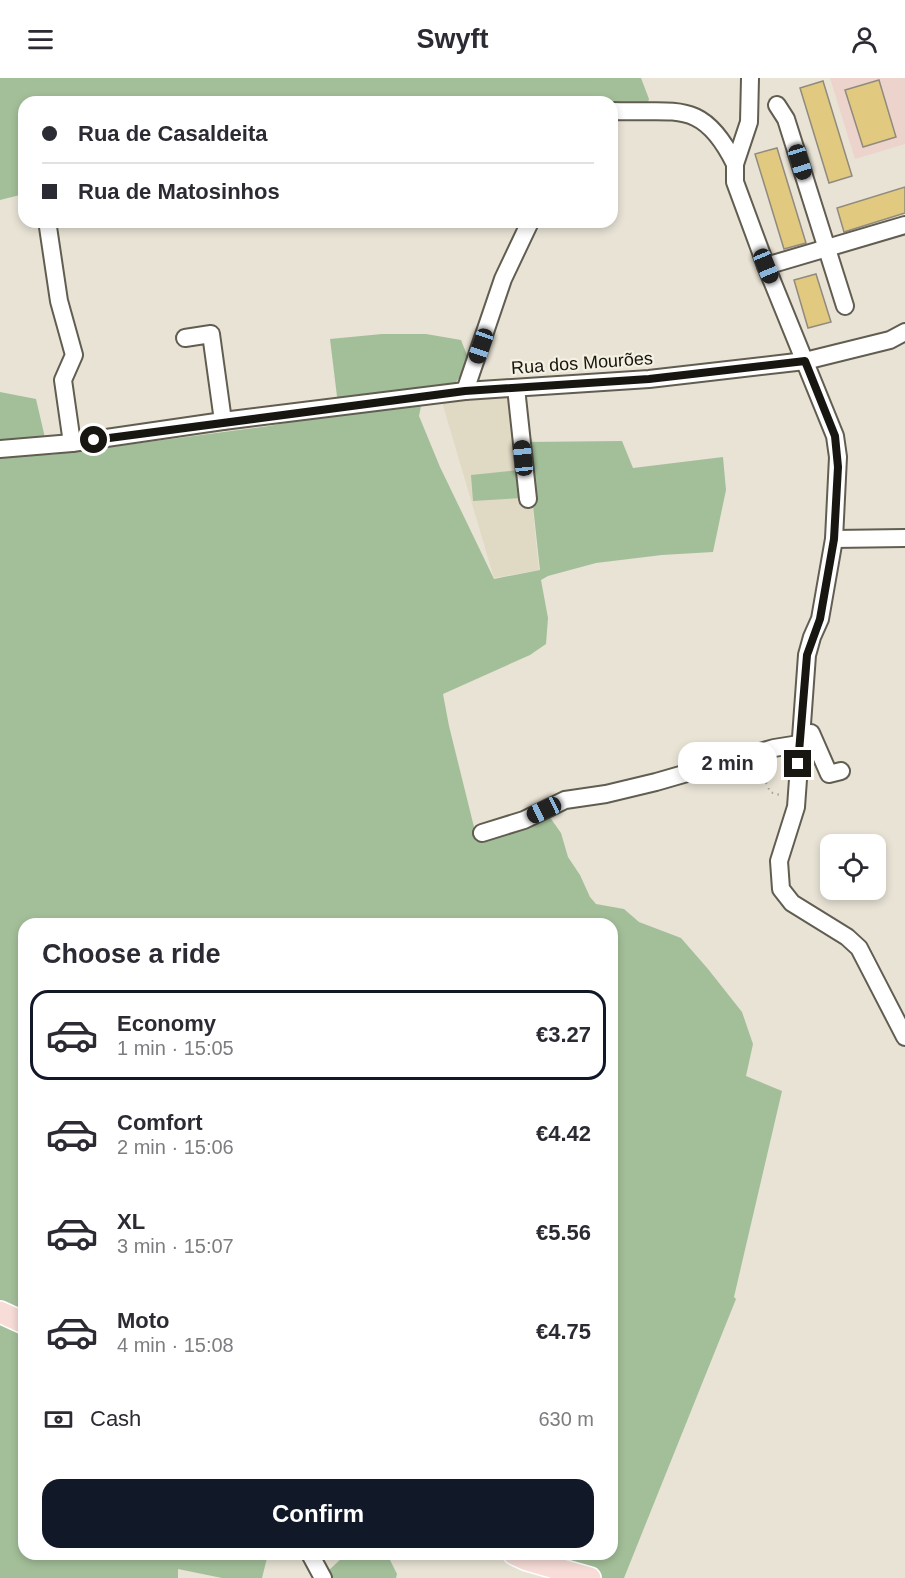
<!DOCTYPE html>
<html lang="en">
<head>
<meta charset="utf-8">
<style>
  body { margin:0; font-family:Helvetica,sans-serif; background:#f2f2f3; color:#2b2b33; height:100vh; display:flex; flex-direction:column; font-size:22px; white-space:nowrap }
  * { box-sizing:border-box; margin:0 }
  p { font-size:20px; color:#7c7c81 }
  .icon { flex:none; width:33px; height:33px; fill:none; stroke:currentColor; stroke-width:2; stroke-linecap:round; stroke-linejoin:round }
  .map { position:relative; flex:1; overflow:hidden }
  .panel { position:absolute; left:18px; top:840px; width:600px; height:642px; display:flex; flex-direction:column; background:#fff; border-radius:18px; box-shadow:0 3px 9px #0003 }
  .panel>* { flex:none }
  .guide { position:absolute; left:18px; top:18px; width:600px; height:132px; border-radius:18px; box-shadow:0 3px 9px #0003; display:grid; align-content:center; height:132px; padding:0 24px; background:#fff }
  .fabs { position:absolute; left:820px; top:756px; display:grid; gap:12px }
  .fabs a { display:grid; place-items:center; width:66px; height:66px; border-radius:12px; background:#fff; box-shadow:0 3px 9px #0003; font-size:30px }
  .end { position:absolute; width:27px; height:27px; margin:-14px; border:8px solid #181611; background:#fff; box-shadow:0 0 0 3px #fff }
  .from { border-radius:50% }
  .bubble { position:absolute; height:42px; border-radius:18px; background:#fff; box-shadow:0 3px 9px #0003; font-size:20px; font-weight:800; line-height:42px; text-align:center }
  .car { position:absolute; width:18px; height:36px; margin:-18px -9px; border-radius:8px; box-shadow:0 0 4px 2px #0007; background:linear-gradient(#222 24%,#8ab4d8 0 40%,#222 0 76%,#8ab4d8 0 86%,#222 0) }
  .guide b { display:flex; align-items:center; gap:21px; height:57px; font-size:22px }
  .guide b+b { border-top:2px solid #e1e1e2 }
  .guide i { width:15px; height:15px; background:#2b2b33 }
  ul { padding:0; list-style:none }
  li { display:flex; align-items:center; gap:18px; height:90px; margin:0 12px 9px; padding:0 12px; border:3px solid transparent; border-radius:18px }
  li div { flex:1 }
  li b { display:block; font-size:22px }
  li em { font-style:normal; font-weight:800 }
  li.on { border-color:#111827 }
  li>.icon { width:54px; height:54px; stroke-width:1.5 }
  h2 { padding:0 24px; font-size:27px; line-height:72px }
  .pay { display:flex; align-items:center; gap:15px; height:66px; padding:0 24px; font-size:22px }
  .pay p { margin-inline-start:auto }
  .action { display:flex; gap:12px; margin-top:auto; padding:12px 24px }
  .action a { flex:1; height:69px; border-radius:18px; background:#111827; color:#fff; font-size:24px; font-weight:800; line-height:69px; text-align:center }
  header { display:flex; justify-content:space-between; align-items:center; height:78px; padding:0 24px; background:#fff; font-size:27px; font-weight:800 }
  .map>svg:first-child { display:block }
  .industrial { fill:#ecd3cb }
  .built { fill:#e0d9c4 }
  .green { fill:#a3bf99 }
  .building { fill:#e1c97f; stroke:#908b7e; stroke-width:1.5 }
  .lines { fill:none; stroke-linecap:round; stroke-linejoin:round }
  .minor-casing { stroke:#615d51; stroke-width:20 }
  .major-casing { stroke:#fff; stroke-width:24 }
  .path { stroke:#a5a196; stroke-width:2; stroke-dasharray:1.5 4.5; stroke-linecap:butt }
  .minor { stroke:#fff; stroke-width:16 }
  .major { stroke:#f7dcd7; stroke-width:21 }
  .route { stroke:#181611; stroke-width:8 }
  .labels { text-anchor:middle; stroke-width:4.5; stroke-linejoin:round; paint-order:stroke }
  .street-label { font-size:18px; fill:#181611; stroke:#f5f1e2 }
</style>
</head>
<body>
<header><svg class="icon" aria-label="menu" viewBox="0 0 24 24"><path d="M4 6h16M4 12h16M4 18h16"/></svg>Swyft<svg class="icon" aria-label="person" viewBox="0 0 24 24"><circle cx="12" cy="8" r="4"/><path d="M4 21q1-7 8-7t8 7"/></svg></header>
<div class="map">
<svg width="905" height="1500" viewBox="0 0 905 1500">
  <rect width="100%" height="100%" fill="#e8e3d5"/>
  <path class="industrial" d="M830,0H905V66L855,81Z"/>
  <path class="built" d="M521,318L539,492L494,500L442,324Z"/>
  <g class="green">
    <path d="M0,0H641L649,21L647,28L612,31V24H24V116L0,122Z"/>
    <path d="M382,256H426L461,262L469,282C454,311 450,314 421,328L419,338L440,389L494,501L540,492L526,364L622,363L633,390L723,379L726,412L713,474L662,477L596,485L548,498L541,502L548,540L546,566L530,577L443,616L449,648L475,753L486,763L549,738L561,755L568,779L580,797L590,819L596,826L624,831L639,844L681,860L708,891L742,934L753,966L746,998L782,1013L734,1219L736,1221L624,1500H580L482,1476H612V846H24V1476H268L262,1500H222L178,1491V1500H0V314L36,321L49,377L269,348L339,335L330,261Z"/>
    <path d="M519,392L522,420L473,423L471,397Z"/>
    <path d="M367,1477L390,1482L397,1496L396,1500H325L328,1493L344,1478Z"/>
  </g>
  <g class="building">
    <path d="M879,2L896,59L863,69L845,12Z"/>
    <path d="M823,3L852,98L829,105L800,10Z"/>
    <path d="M777,70L806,165L784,171L755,76Z"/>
    <path d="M905,109V135L844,154L837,130Z"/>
    <path d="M816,196L831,244L808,250L794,202Z"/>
  </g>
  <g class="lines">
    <g class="minor-casing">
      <g id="minor">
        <path d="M750,0L749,44L735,86V104L766,188L835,358L838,379L834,461L820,541L812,559L807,577L796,729L779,783L781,811L792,825L847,859L859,870L905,959"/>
        <path d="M777,27L786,41L845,228"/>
        <path d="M612,33C675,36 702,19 735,86"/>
        <path d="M48,149L59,223L74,277L63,302L72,365"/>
        <path d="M766,188L905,147"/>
        <path d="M185,260L211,256L223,343"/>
        <path d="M516,310L528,421"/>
        <path d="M465,313L503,201L530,144"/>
        <path d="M0,371L72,365L223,343L465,313L649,301L805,283L890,262L905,254"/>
        <path d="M834,461L905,460"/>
        <path d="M811,655L829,696L841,693"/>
        <path d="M482,755L524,742L565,722L606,716L656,704L774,670L799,666"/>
        <path d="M310,1476L323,1500"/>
      </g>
    </g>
    <g class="major-casing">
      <g id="major">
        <path d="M0,1234L24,1245"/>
        <path d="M514,1476L527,1482L590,1500"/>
      </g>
    </g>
    <path class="path" d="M759,688L770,714L783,718"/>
    <use href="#minor" class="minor"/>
    <use href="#major" class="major"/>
  </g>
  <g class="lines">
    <path class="route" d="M94,362L465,313L649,301L805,283L835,358L838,389L834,461L820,541L807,577L798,686"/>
  </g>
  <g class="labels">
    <g class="street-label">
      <text transform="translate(582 285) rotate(-4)" y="6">Rua dos Mourões</text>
    </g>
  </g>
</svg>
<div class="fabs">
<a><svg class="icon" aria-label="locate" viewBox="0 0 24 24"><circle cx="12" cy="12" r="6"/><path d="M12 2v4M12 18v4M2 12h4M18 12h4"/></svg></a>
</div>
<i class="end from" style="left:94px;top:362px"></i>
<i class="end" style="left:798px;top:686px"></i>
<div class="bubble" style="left:678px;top:664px;width:99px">2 min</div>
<i class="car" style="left:800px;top:84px;rotate:163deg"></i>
<i class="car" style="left:766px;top:188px;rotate:158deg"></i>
<i class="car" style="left:481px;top:268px;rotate:199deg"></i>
<i class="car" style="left:523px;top:380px;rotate:354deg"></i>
<i class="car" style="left:544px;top:732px;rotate:245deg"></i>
<div class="guide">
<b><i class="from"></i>Rua de Casaldeita</b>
<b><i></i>Rua de Matosinhos</b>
</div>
<section class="panel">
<h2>Choose a ride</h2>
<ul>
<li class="on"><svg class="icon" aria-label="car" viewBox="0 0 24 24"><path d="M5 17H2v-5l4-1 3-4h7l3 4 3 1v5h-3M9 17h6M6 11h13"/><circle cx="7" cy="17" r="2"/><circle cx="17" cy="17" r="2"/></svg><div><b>Economy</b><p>1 min · 15:05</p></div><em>€3.27</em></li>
<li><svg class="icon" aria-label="car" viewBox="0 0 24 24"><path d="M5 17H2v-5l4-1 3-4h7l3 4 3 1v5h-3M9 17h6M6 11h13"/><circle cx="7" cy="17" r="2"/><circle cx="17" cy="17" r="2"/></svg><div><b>Comfort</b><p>2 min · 15:06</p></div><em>€4.42</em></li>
<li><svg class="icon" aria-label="car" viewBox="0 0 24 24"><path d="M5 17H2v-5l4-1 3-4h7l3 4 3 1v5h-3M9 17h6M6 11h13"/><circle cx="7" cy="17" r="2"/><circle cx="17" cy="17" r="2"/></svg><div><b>XL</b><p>3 min · 15:07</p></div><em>€5.56</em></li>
<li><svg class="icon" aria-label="car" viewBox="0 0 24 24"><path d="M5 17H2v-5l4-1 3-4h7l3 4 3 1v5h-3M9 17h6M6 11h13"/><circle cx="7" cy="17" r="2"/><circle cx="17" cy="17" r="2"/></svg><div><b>Moto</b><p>4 min · 15:08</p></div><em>€4.75</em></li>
</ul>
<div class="pay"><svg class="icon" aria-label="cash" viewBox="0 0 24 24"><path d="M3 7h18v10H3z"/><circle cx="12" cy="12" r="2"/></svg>Cash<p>630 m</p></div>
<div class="action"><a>Confirm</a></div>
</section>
</div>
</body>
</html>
